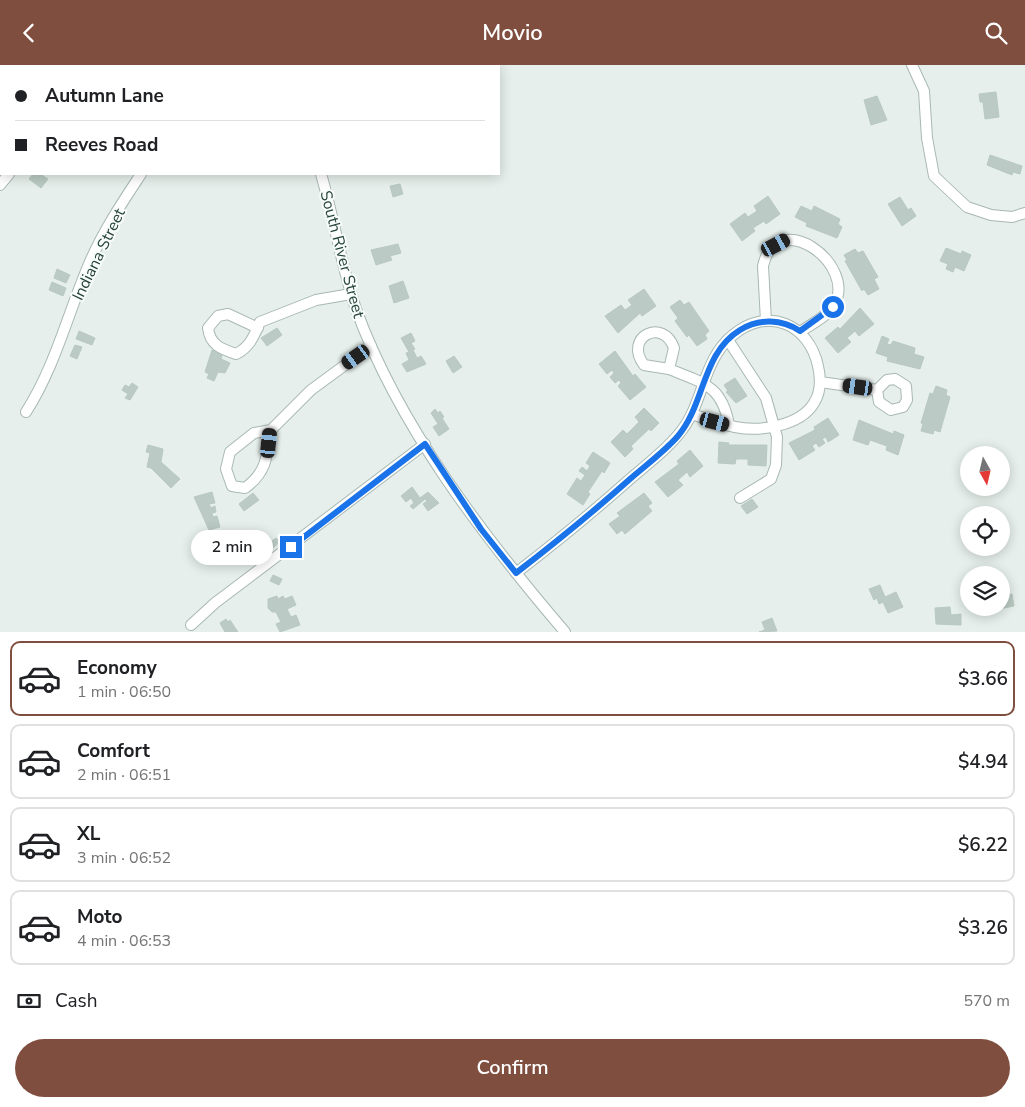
<!DOCTYPE html>
<html lang="en">
<head>
<meta charset="utf-8">
<style>
  body { margin:0; font-family:"Nunito Sans",sans-serif; background:#f6f6f6; color:#202124; height:100vh; display:flex; flex-direction:column; font-size:19px; white-space:nowrap }
  * { box-sizing:border-box; margin:0 }
  p { font-size:16px; color:#757577 }
  .icon { flex:none; width:28px; height:28px; fill:none; stroke:currentColor; stroke-width:2; stroke-linecap:round; stroke-linejoin:round }
  .map { position:relative; height:567px; overflow:hidden }
  .side { display:flex; flex-direction:column; background:#fff; flex:1 }
  .side>* { flex:none }
  .guide { position:absolute; left:0px; top:0px; width:500px; height:110px; box-shadow:0 2px 12px #0003; display:grid; align-content:center; height:110px; padding:0 15px; background:#fff }
  .needle { width:32px; rotate:172deg }
  .buttons { position:absolute; left:960px; top:381px; display:grid; gap:10px }
  .buttons a { display:grid; place-items:center; width:50px; height:50px; border-radius:50%; background:#fff; box-shadow:0 2px 12px #0003; font-size:25px }
  .end { position:absolute; width:22px; height:22px; margin:-11px; border:6px solid #1a73e8; background:#fff; box-shadow:0 0 0 2px #fff }
  .from { border-radius:50% }
  .bubble { position:absolute; height:35px; border-radius:18px; background:#fff; box-shadow:0 2px 12px #0003; font-size:16px; font-weight:600; line-height:35px; text-align:center }
  .car { position:absolute; width:15px; height:30px; margin:-15px -8px; border-radius:6px; box-shadow:0 0 4px 1px #0007; background:linear-gradient(#222 24%,#8ab4d8 0 40%,#222 0 76%,#8ab4d8 0 86%,#222 0) }
  .guide b { display:flex; align-items:center; gap:18px; height:48px; font-size:19px }
  .guide b+b { border-top:1px solid #e0e0e0 }
  .guide i { width:12px; height:12px; background:#202124 }
  ul { padding:9px 0 0; list-style:none }
  li { display:flex; align-items:center; gap:15px; height:75px; margin:0 10px 8px; padding:0 5px; border:2px solid #e0e0e0; border-radius:10px }
  li div { flex:1 }
  li b { display:block; font-size:19px }
  li em { font-style:normal; font-weight:600 }
  li.active { border-color:#7f4e3f }
  li>.icon { width:45px; height:45px; stroke-width:1.5 }
  .pay { display:flex; align-items:center; gap:12px; height:55px; padding:0 15px; font-size:19px }
  .pay p { margin-inline-start:auto }
  .button { display:flex; gap:10px; margin-top:auto; padding:10px 15px }
  .button a { flex:1; height:58px; border-radius:30px; background:#7f4e3f; color:#fff; font-size:20px; font-weight:600; line-height:58px; text-align:center }
  header { display:flex; justify-content:space-between; align-items:center; height:65px; padding:0 15px; background:#7f4e3f; color:#fff; font-size:22px; font-weight:600 }
  .map>svg:first-child { display:block }
  .building { fill:#bbcac4; stroke:#b8c9c2 }
  .lines { fill:none; stroke-linecap:round; stroke-linejoin:round }
  .minor-casing { stroke:#a8b8b2; stroke-width:12 }
  .minor { stroke:#fff; stroke-width:10 }
  .route { stroke:#1a73e8; stroke-width:6 }
  .labels { text-anchor:middle; stroke-width:4; stroke-linejoin:round; paint-order:stroke }
  .street-label { font-size:16px; fill:#24423a; stroke:#f7fbf9 }
</style>
</head>
<body>
<header><svg class="icon" aria-label="back" viewBox="0 0 24 24"><path d="M15 5l-7 7 7 7"/></svg>Movio<svg class="icon" aria-label="search" viewBox="0 0 24 24"><circle cx="10" cy="10" r="6"/><path d="M15 15l6 6"/></svg></header>
<div class="map">
<svg width="1025" height="567" viewBox="0 0 1025 567">
  <rect width="100%" height="100%" fill="#e6efeb"/>
  <g class="building">
    <path d="M996,27L999,52L985,54L983,37H980L979,29Z"/>
    <path d="M877,31L887,55L871,60L864,35Z"/>
    <path d="M990,90L1022,101L1020,109L1013,107L1012,110L987,100Z"/>
    <path d="M33,109H40L48,114L41,123L29,114Z"/>
    <path d="M400,119L403,129L393,132L390,121Z"/>
    <path d="M768,131L780,149L766,159L764,156L753,163L755,166L742,176L730,159L745,148L748,152L757,146L754,141Z"/>
    <path d="M900,132L908,145L911,143L916,151L902,161L888,139Z"/>
    <path d="M801,141L812,146L814,141L840,154L838,159L842,162L837,173L806,161L807,158L795,152Z"/>
    <path d="M398,179L401,188L390,191L392,195L376,200L371,185Z"/>
    <path d="M946,183L961,189L962,186L971,190L964,206L955,202L953,207L946,204L948,199L940,196Z"/>
    <path d="M855,184L858,188L863,186L878,212L874,214L879,224L868,230L864,224L862,226L845,196L847,195L844,190Z"/>
    <path d="M57,204L70,210L66,218L54,213Z"/>
    <path d="M403,216L409,233L394,238L389,221Z"/>
    <path d="M52,217L66,223L63,231L49,225Z"/>
    <path d="M644,224L656,241L642,251L640,248L618,268L605,251L621,240L625,245L632,240L628,235Z"/>
    <path d="M680,235L684,240L689,237L709,266L705,270L707,274L697,281L689,270L687,272L675,256L678,253L670,242Z"/>
    <path d="M860,243L874,259L859,271L855,266L847,273L851,277L838,288L825,273L838,262L840,264Z"/>
    <path d="M277,263L282,270L267,281L261,273Z"/>
    <path d="M79,266L95,273L92,280L76,274Z"/>
    <path d="M411,268L415,276L411,278L415,284L413,285L417,293L421,291L426,299L407,307L402,299L409,295L406,288L409,287L401,273Z"/>
    <path d="M882,271L889,274L887,279L891,280L893,276L915,283L914,289L924,292L920,304L887,296L888,292L876,288Z"/>
    <path d="M75,280L82,282L77,294L70,291Z"/>
    <path d="M212,285L222,290L221,294L230,298L225,308L218,307L214,316L207,313L209,309L205,307Z"/>
    <path d="M615,286L633,311L635,309L646,322L630,335L618,321L621,318L619,315L615,318L610,312L614,308L612,305L607,309L599,299Z"/>
    <path d="M454,291L462,302L453,308L446,296Z"/>
    <path d="M735,313L747,331L736,338L726,327L728,326L724,320Z"/>
    <path d="M132,318L138,322L130,335L125,333L128,329L122,325L125,320L129,322Z"/>
    <path d="M936,321L947,325L946,330L950,332L940,367L934,365L933,369L921,366L923,359L921,358L930,328L933,329Z"/>
    <path d="M644,343L659,358L651,366L649,364L631,381L633,384L625,392L611,377L623,365L627,369L639,357L635,352Z"/>
    <path d="M435,344L438,348L440,346L444,352L442,353L449,364L439,371L433,362L438,359L431,348Z"/>
    <path d="M828,353L839,370L828,377L826,372L822,374L825,378L819,382L816,378L812,381L815,385L799,395L789,378L815,365L814,362Z"/>
    <path d="M859,355L893,369L894,366L904,370L898,390L886,385L887,381L870,375L868,380L853,375Z"/>
    <path d="M719,377L729,378L728,380H767L766,401L748,400V394H736L735,399L718,398Z"/>
    <path d="M148,380L163,384L161,397L180,414L171,423L151,403L147,402L150,388L146,387Z"/>
    <path d="M690,385L703,401L690,412L687,407L678,415L683,420L668,432L655,417L679,399L677,396Z"/>
    <path d="M593,387L610,398L604,408L602,406L588,427L590,429L583,440L567,429L577,413L581,416L585,410L579,406L582,402L587,406L590,401L586,398Z"/>
    <path d="M412,422L420,433L428,427L439,438L428,446L423,439L427,436L425,434L413,444L410,441L414,438L411,433L406,437L401,431Z"/>
    <path d="M212,427L215,438L209,439L211,443L215,441L216,447L212,448L213,452L217,451L220,462L209,465L194,432Z"/>
    <path d="M253,428L259,435L244,446L239,439Z"/>
    <path d="M644,428L652,438L648,441L652,446L625,469L622,465L617,469L609,459L620,451L617,448Z"/>
    <path d="M752,434L758,442L747,449L741,441Z"/>
    <path d="M276,473L280,477L260,493L245,489V483H253L252,481L264,474L269,478Z"/>
    <path d="M273,510L282,514L279,520L270,516Z"/>
    <path d="M880,520L885,532L896,527L903,542L888,548L883,537L879,539L877,533L874,535L869,524Z"/>
    <path d="M1012,529L1014,541L999,544L1001,542V531Z"/>
    <path d="M277,531L278,534L283,531L285,534L292,531L296,540L287,544L291,552L296,550L300,560L280,567L276,559L281,557L276,547H272L268,543V534Z"/>
    <path d="M950,542L951,550L961,549V560L936,559L935,543Z"/>
    <path d="M984,542H995L996,548L986,550Z"/>
    <path d="M772,553L777,566L759,567L765,565L762,557Z"/>
    <path d="M226,554L228,557L230,555L238,567H225L220,558Z"/>
  </g>
  <g class="lines">
    <g class="minor-casing">
      <g id="minor">
        <path d="M290,0V1"/>
        <path d="M912,0L924,26L927,73L934,111L967,142L991,150L1012,152L1025,148"/>
        <path d="M72,1L73,0"/>
        <path d="M222,1L225,0"/>
        <path d="M321,109C334,153 341,200 356,244C399,362 484,472 565,567"/>
        <path d="M0,120L9,109"/>
        <path d="M766,256L763,201C777,140 858,200 834,240C827,252 811,259 800,267"/>
        <path d="M258,263L228,249L218,251L208,263C210,280 221,284 236,289C250,282 254,271 260,257L316,235L351,229"/>
        <path d="M728,275L766,333L777,372L776,400L771,414L740,433"/>
        <path d="M669,304L644,300C623,272 663,252 674,283L669,304C703,318 722,320 729,360"/>
        <path d="M820,317L877,325L879,337L891,345L903,342L907,335L906,321L895,314L887,315L877,325"/>
        <path d="M26,347C55,302 68,248 89,199C103,166 122,138 141,109"/>
        <path d="M270,365C267,392 267,407 245,423L232,421L226,404L230,387L254,368L271,365L311,325L371,281"/>
        <path d="M516,508C555,478 593,447 630,414C647,399 668,384 682,365C704,336 703,294 733,270C768,241 809,259 818,301C821,314 821,327 814,338C800,361 760,367 735,362C721,359 706,354 692,349"/>
        <path d="M191,560L215,538L425,379"/>
      </g>
    </g>
    <use href="#minor" class="minor"/>
  </g>
  <g class="lines">
    <path class="route" d="M291,482L425,379L481,464L516,508C555,478 593,447 630,414C646,400 664,387 678,371C705,339 702,288 740,265C759,253 782,254 800,266L833,242"/>
  </g>
  <g class="labels">
    <g class="street-label">
      <text transform="translate(98 189) rotate(-64)" y="6">Indiana Street</text>
      <text transform="translate(343 189) rotate(75)" y="6">South River Street</text>
    </g>
  </g>
</svg>
<div class="buttons">
<a><svg class="needle" viewBox="-14 -14 28 28"><path d="M0-13l5 13h-10z" fill="#e53935"/><path d="M0 13l5-13h-10z" fill="#757577"/></svg></a>
<a><svg class="icon" aria-label="locate" viewBox="0 0 24 24"><circle cx="12" cy="12" r="6"/><path d="M12 2v4M12 18v4M2 12h4M18 12h4"/></svg></a>
<a><svg class="icon" aria-label="layers" viewBox="0 0 24 24"><path d="M12 4l9 5-9 5-9-5zM3 14l9 5 9-5"/></svg></a>
</div>
<i class="end from" style="left:833px;top:242px"></i>
<i class="end" style="left:291px;top:482px"></i>
<div class="bubble" style="left:191px;top:465px;width:82px">2 min</div>
<i class="car" style="left:776px;top:180px;rotate:62deg"></i>
<i class="car" style="left:356px;top:292px;rotate:235deg"></i>
<i class="car" style="left:858px;top:322px;rotate:278deg"></i>
<i class="car" style="left:715px;top:357px;rotate:105deg"></i>
<i class="car" style="left:269px;top:378px;rotate:6deg"></i>
<div class="guide">
<b><i class="from"></i>Autumn Lane</b>
<b><i></i>Reeves Road</b>
</div>
</div>
<section class="side">
<ul>
<li class="active"><svg class="icon" aria-label="car" viewBox="0 0 24 24"><path d="M5 17H2v-5l4-1 3-4h7l3 4 3 1v5h-3M9 17h6M6 11h13"/><circle cx="7" cy="17" r="2"/><circle cx="17" cy="17" r="2"/></svg><div><b>Economy</b><p>1 min · 06:50</p></div><em>$3.66</em></li>
<li><svg class="icon" aria-label="car" viewBox="0 0 24 24"><path d="M5 17H2v-5l4-1 3-4h7l3 4 3 1v5h-3M9 17h6M6 11h13"/><circle cx="7" cy="17" r="2"/><circle cx="17" cy="17" r="2"/></svg><div><b>Comfort</b><p>2 min · 06:51</p></div><em>$4.94</em></li>
<li><svg class="icon" aria-label="car" viewBox="0 0 24 24"><path d="M5 17H2v-5l4-1 3-4h7l3 4 3 1v5h-3M9 17h6M6 11h13"/><circle cx="7" cy="17" r="2"/><circle cx="17" cy="17" r="2"/></svg><div><b>XL</b><p>3 min · 06:52</p></div><em>$6.22</em></li>
<li><svg class="icon" aria-label="car" viewBox="0 0 24 24"><path d="M5 17H2v-5l4-1 3-4h7l3 4 3 1v5h-3M9 17h6M6 11h13"/><circle cx="7" cy="17" r="2"/><circle cx="17" cy="17" r="2"/></svg><div><b>Moto</b><p>4 min · 06:53</p></div><em>$3.26</em></li>
</ul>
<div class="pay"><svg class="icon" aria-label="cash" viewBox="0 0 24 24"><path d="M3 7h18v10H3z"/><circle cx="12" cy="12" r="2"/></svg>Cash<p>570 m</p></div>
<div class="button"><a>Confirm</a></div>
</section>
</body>
</html>
